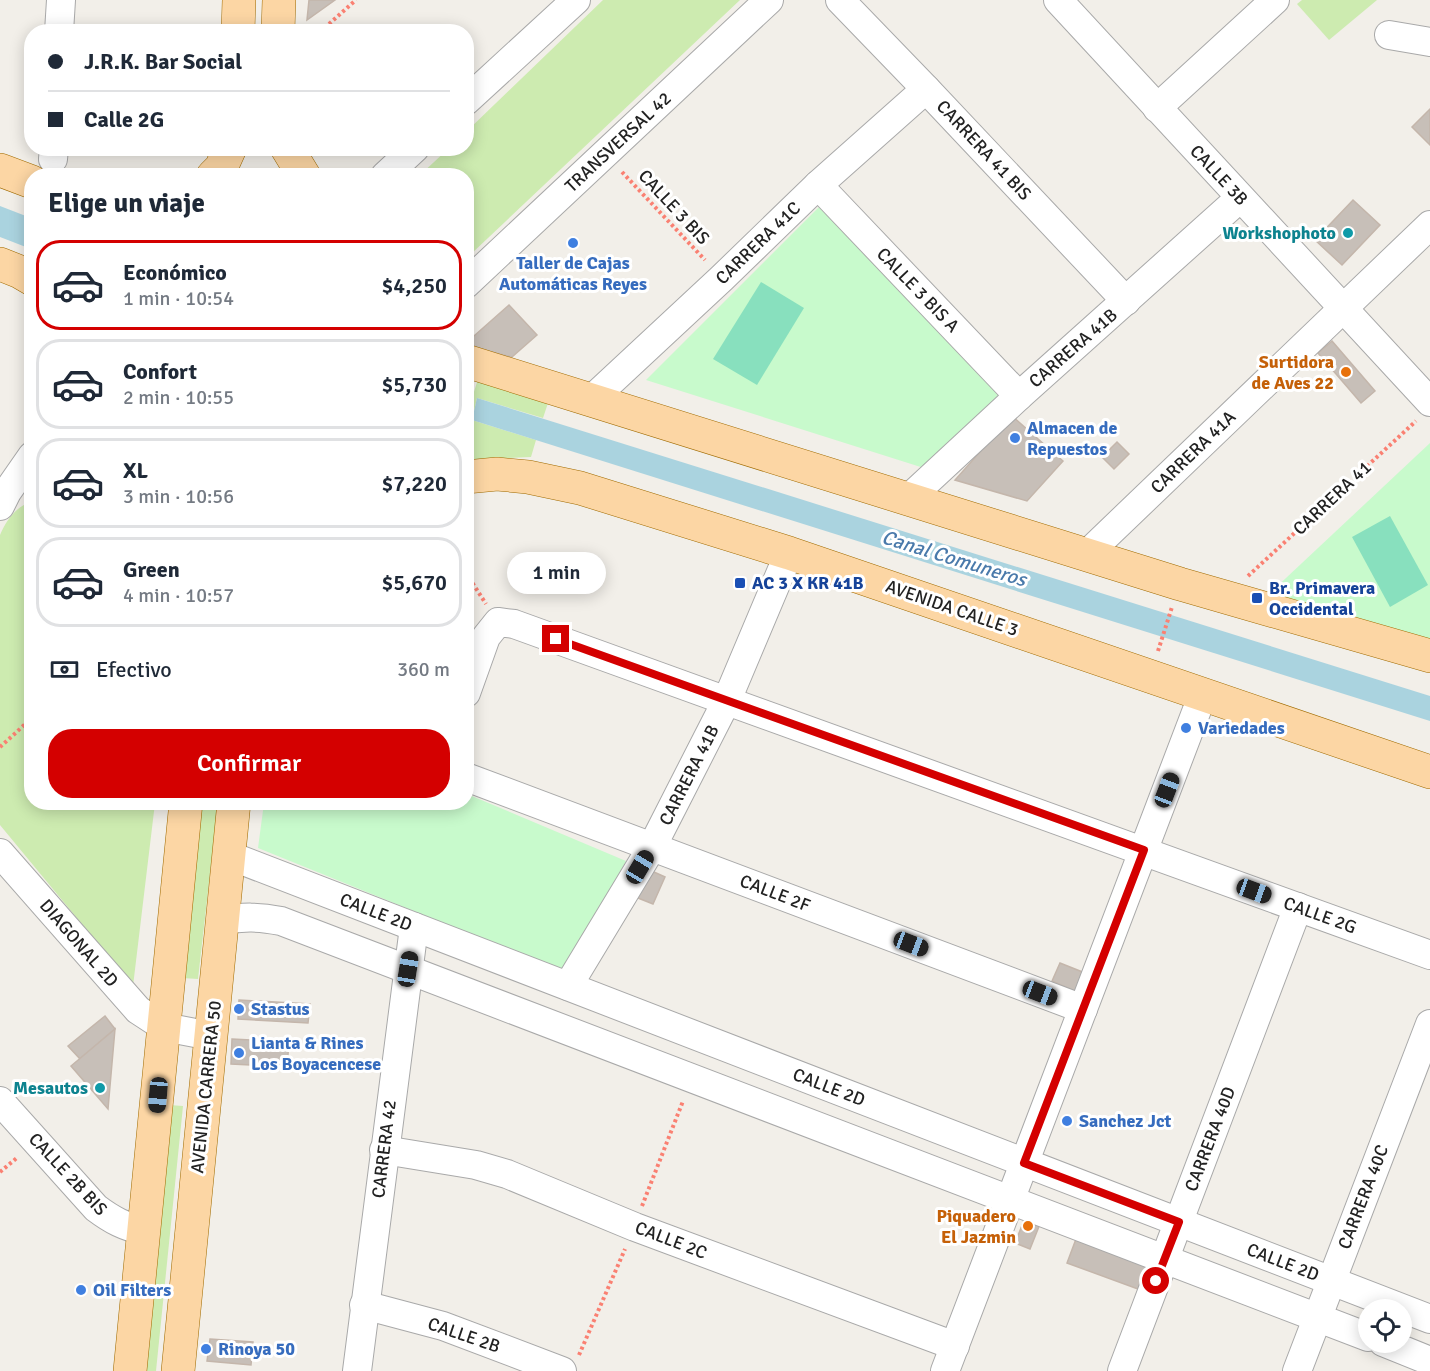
<!DOCTYPE html>
<html lang="es">
<head>
<meta charset="utf-8">
<style>
  body { margin:0; font-family:Signika,sans-serif; background:#f2f2f3; color:#1f2937; height:100vh; display:flex; flex-direction:column; font-size:22px; white-space:nowrap }
  * { box-sizing:border-box; margin:0 }
  p { font-size:20px; color:#747a83 }
  .icon { flex:none; width:33px; height:33px; fill:none; stroke:currentColor; stroke-width:2; stroke-linecap:round; stroke-linejoin:round }
  .map { position:relative; flex:1; overflow:hidden }
  .sheet { position:absolute; left:24px; top:168px; width:450px; height:642px; display:flex; flex-direction:column; background:#fff; border-radius:24px; box-shadow:0 3px 15px #0003 }
  .sheet>* { flex:none }
  .top-card { position:absolute; left:24px; top:24px; width:450px; height:132px; border-radius:24px; box-shadow:0 3px 15px #0003; display:grid; align-content:center; height:132px; padding:0 24px; background:#fff }
  .buttons { position:absolute; left:1358px; top:1299px; display:grid; gap:12px }
  .buttons a { display:grid; place-items:center; width:54px; height:54px; border-radius:50%; background:#fff; box-shadow:0 3px 15px #0003; font-size:30px }
  .end { position:absolute; width:27px; height:27px; margin:-14px; border:8px solid #d40000; background:#fff; box-shadow:0 0 0 3px #fff }
  .from { border-radius:50% }
  .bubble { position:absolute; height:42px; border-radius:21px; background:#fff; box-shadow:0 3px 15px #0003; font-size:20px; font-weight:600; line-height:42px; text-align:center }
  .car { position:absolute; width:18px; height:36px; margin:-18px -9px; border-radius:8px; box-shadow:0 0 4px 2px #0007; background:linear-gradient(#222 24%,#8ab4d8 0 40%,#222 0 76%,#8ab4d8 0 86%,#222 0) }
  .top-card b { display:flex; align-items:center; gap:21px; height:57px; font-size:22px }
  .top-card b+b { border-top:2px solid #e0e1e3 }
  .top-card i { width:15px; height:15px; background:#1f2937 }
  ul { padding:0; list-style:none }
  li { display:flex; align-items:center; gap:18px; height:90px; margin:0 12px 9px; padding:0 12px; border:3px solid #e0e1e3; border-radius:24px }
  li div { flex:1 }
  li b { display:block; font-size:22px }
  li em { font-style:normal; font-weight:600 }
  li.on { border-color:#d40000 }
  li>.icon { width:54px; height:54px; stroke-width:1.5 }
  h2 { padding:0 24px; font-size:27px; line-height:72px }
  .pay { display:flex; align-items:center; gap:15px; height:66px; padding:0 24px; font-size:22px }
  .pay p { margin-inline-start:auto }
  .cta { display:flex; gap:12px; margin-top:auto; padding:12px 24px }
  .cta a { flex:1; height:69px; border-radius:24px; background:#d40000; color:#fff; font-size:24px; font-weight:600; line-height:69px; text-align:center }
  .map>svg:first-child { display:block }
  .grass { fill:#cdebb0 }
  .park { fill:#c8facc }
  .pitch { fill:#88e0be }
  .water { fill:#aad3df }
  .building { fill:#c7bfb8; stroke:#c4b6ab; stroke-width:1.5 }
  .lines { fill:none; stroke-linecap:round; stroke-linejoin:round }
  .minor-casing { stroke:#a9a9a9; stroke-width:30 }
  .major-casing { stroke:#a06b00; stroke-width:34 }
  .path { stroke:#fa8072; stroke-width:4; stroke-dasharray:3 3; stroke-linecap:butt }
  .minor { stroke:#fff; stroke-width:28 }
  .major { stroke:#fcd6a4; stroke-width:33 }
  .route { stroke:#d40000; stroke-width:8 }
  .culture-dot { fill:#0f9aa8; stroke:#fff; stroke-width:2 }
  .shop-dot { fill:#3f7fe0; stroke:#fff; stroke-width:2 }
  .food-dot { fill:#e8710a; stroke:#fff; stroke-width:2 }
  .transit-dot { fill:#1a4fb4; stroke:#fff; stroke-width:2 }
  .labels { text-anchor:middle; stroke-width:6; stroke-linejoin:round; paint-order:stroke }
  .street-label { font-size:18px; fill:#222; stroke:#fff }
  .culture-label { font-size:18px; font-weight:bold; fill:#0d838f; stroke:#fff; text-anchor:end }
  .shop-label { font-size:18px; font-weight:bold; fill:#366cbe; stroke:#fff; text-anchor:start }
  .food-label { font-size:18px; font-weight:bold; fill:#c56008; stroke:#fff; text-anchor:end }
  .transit-label { font-size:18px; font-weight:bold; fill:#164399; stroke:#fff; text-anchor:start }
  .water-label { font-size:20px; font-style:italic; fill:#4a7aab; stroke:#fff }
</style>
</head>
<body>
<div class="map">
<svg width="1430" height="1371" viewBox="0 0 1430 1371">
  <rect width="100%" height="100%" fill="#f2efe9"/>
  <g class="grass">
    <path d="M603,0H740L470,255L466,251V176L420,175L448,149L466,148L467,131Z"/>
    <path d="M1302,0H1377L1329,40L1297,4Z"/>
    <path d="M478,379L548,403L543,418L477,398L472,420L536,440L531,457L467,460V414Z"/>
    <path d="M31,502L32,802L155,803L133,986L0,825V535C6,521 16,506 31,502Z"/>
    <path d="M200,803H218L198,979L182,978Z"/>
    <path d="M169,1105L183,1106L156,1371H141Z"/>
  </g>
  <g class="park">
    <path d="M826,200L1006,394L927,469L646,380Z"/>
    <path d="M1430,443V640L1269,594Z"/>
    <path d="M467,794L626,861L567,973L258,848L264,803L466,802Z"/>
  </g>
  <g class="pitch">
    <path d="M761,282L804,308L757,385L713,359Z"/>
    <path d="M1390,516L1428,585L1390,607L1352,537Z"/>
  </g>
  <g class="water">
    <path d="M0,206L31,218V249L0,237Z"/>
    <path d="M477,398L1430,696V721L472,420Z"/>
  </g>
  <g class="building">
    <path d="M309,0H335L307,20Z"/>
    <path d="M1430,109V145L1412,127Z"/>
    <path d="M1353,200L1380,225L1342,265L1315,240Z"/>
    <path d="M509,305L537,335L512,357L466,346V343Z"/>
    <path d="M1332,341L1375,391L1361,403L1318,353Z"/>
    <path d="M1012,416L1063,461L1027,501L955,480Z"/>
    <path d="M1117,442L1129,454L1114,469L1102,457Z"/>
    <path d="M645,868L665,877L653,904L633,896Z"/>
    <path d="M1060,963L1090,975L1081,994L1052,981Z"/>
    <path d="M239,1000L310,1004L308,1023L238,1019Z"/>
    <path d="M105,1016L115,1029L80,1059L68,1046Z"/>
    <path d="M115,1029L108,1109L71,1066Z"/>
    <path d="M232,1039L289,1042L287,1067L231,1064Z"/>
    <path d="M1025,1218L1040,1224L1030,1249L1015,1243Z"/>
    <path d="M1076,1239L1147,1265L1138,1289L1067,1263Z"/>
    <path d="M210,1339L253,1342L251,1365L207,1361Z"/>
  </g>
  <g class="lines">
    <g class="minor-casing">
      <g id="minor">
        <path d="M840,0L926,89L1126,301"/>
        <path d="M1058,0L1430,402"/>
        <path d="M59,32L61,0"/>
        <path d="M1389,35L1430,42"/>
        <path d="M466,101L576,0"/>
        <path d="M1157,108L1275,0"/>
        <path d="M53,159L54,148"/>
        <path d="M385,176L415,148"/>
        <path d="M818,185L1019,396"/>
        <path d="M466,284L769,0"/>
        <path d="M592,399L722,278L818,185L926,89"/>
        <path d="M908,499L1019,396L1240,198"/>
        <path d="M0,506L7,492L32,456"/>
        <path d="M1086,555L1430,225"/>
        <path d="M466,693L486,637L498,622L514,624L1430,955"/>
        <path d="M466,777L1083,1009"/>
        <path d="M0,853L138,1010L164,1027L211,1036"/>
        <path d="M228,855L1430,1319"/>
        <path d="M222,921C243,916 260,917 281,921L1368,1337"/>
        <path d="M568,986L652,847L727,700L789,553"/>
        <path d="M0,1101L96,1208C112,1220 125,1227 145,1231"/>
        <path d="M384,1150L476,1165L507,1174L635,1227L955,1346"/>
        <path d="M364,1305L443,1326L562,1371"/>
        <path d="M1383,1342L1430,1361"/>
        <path d="M357,1371L414,927"/>
        <path d="M945,1371L1203,694"/>
        <path d="M1122,1371L1298,907"/>
        <path d="M1297,1371L1430,1024"/>
      </g>
    </g>
    <g class="major-casing">
      <g id="major">
        <path d="M238,32L239,0"/>
        <path d="M278,32L279,0"/>
        <path d="M287,148L304,176"/>
        <path d="M0,170L32,182"/>
        <path d="M213,176L221,168L230,148"/>
        <path d="M0,264L20,272L32,279"/>
        <path d="M466,361L1180,584L1430,656"/>
        <path d="M466,477L497,474L528,477L580,488L789,553L1430,772"/>
        <path d="M130,1371L186,802"/>
        <path d="M178,1371L234,802"/>
      </g>
    </g>
    <g class="path">
      <path d="M320,32L356,0"/>
      <path d="M622,172L705,260"/>
      <path d="M466,573L486,604"/>
      <path d="M1248,576L1416,421"/>
      <path d="M1158,651L1172,607"/>
      <path d="M0,747L32,718"/>
      <path d="M0,1172L18,1157"/>
      <path d="M642,1206L683,1101"/>
      <path d="M579,1355L625,1249"/>
    </g>
    <use href="#minor" class="minor"/>
    <use href="#major" class="major"/>
  </g>
  <g class="lines">
    <path class="route" d="M556,639L1144,850L1024,1163L1179,1222L1156,1281"/>
  </g>
  <g class="culture-dot">
    <circle cx="1348" cy="233" r="6"/>
    <circle cx="100" cy="1088" r="6"/>
  </g>
  <g class="shop-dot">
    <circle cx="573" cy="243" r="6"/>
    <circle cx="1015" cy="438" r="6"/>
    <circle cx="1186" cy="728" r="6"/>
    <circle cx="239" cy="1009" r="6"/>
    <circle cx="239" cy="1053" r="6"/>
    <circle cx="1067" cy="1121" r="6"/>
    <circle cx="81" cy="1290" r="6"/>
    <circle cx="206" cy="1349" r="6"/>
  </g>
  <g class="food-dot">
    <circle cx="1346" cy="372" r="6"/>
    <circle cx="1028" cy="1226" r="6"/>
  </g>
  <g class="transit-dot">
    <rect x="734" y="577" width="12" height="12" rx="3"/>
    <rect x="1251" y="592" width="12" height="12" rx="3"/>
  </g>
  <g class="labels">
    <g class="street-label">
      <text transform="translate(618 142) rotate(-43)" y="6">TRANSVERSAL 42</text>
      <text transform="translate(984 150) rotate(47)" y="6">CARRERA 41 BIS</text>
      <text transform="translate(1219 175) rotate(47)" y="6">CALLE 3B</text>
      <text transform="translate(674 207) rotate(47)" y="6">CALLE 3 BIS</text>
      <text transform="translate(758 243) rotate(-44)" y="6">CARRERA 41C</text>
      <text transform="translate(918 290) rotate(46)" y="6">CALLE 3 BIS A</text>
      <text transform="translate(1073 348) rotate(-41)" y="6">CARRERA 41B</text>
      <text transform="translate(1193 452) rotate(-44)" y="6">CARRERA 41A</text>
      <text transform="translate(1332 498) rotate(-43)" y="6">CARRERA 41</text>
      <text transform="translate(952 608) rotate(19)" y="6">AVENIDA CALLE 3</text>
      <text transform="translate(689 775) rotate(-63)" y="6">CARRERA 41B</text>
      <text transform="translate(775 893) rotate(21)" y="6">CALLE 2F</text>
      <text transform="translate(376 912) rotate(21)" y="6">CALLE 2D</text>
      <text transform="translate(1320 915) rotate(20)" y="6">CALLE 2G</text>
      <text transform="translate(79 943) rotate(49)" y="6">DIAGONAL 2D</text>
      <text transform="translate(206 1087) rotate(-84)" y="6">AVENIDA CARRERA 50</text>
      <text transform="translate(829 1087) rotate(21)" y="6">CALLE 2D</text>
      <text transform="translate(1210 1139) rotate(-69)" y="6">CARRERA 40D</text>
      <text transform="translate(384 1149) rotate(-83)" y="6">CARRERA 42</text>
      <text transform="translate(68 1174) rotate(47)" y="6">CALLE 2B BIS</text>
      <text transform="translate(1363 1197) rotate(-69)" y="6">CARRERA 40C</text>
      <text transform="translate(671 1240) rotate(21)" y="6">CALLE 2C</text>
      <text transform="translate(1283 1262) rotate(21)" y="6">CALLE 2D</text>
      <text transform="translate(464 1335) rotate(19)" y="6">CALLE 2B</text>
    </g>
    <g class="culture-label">
      <text x="1336" y="239">Workshophoto</text>
      <text x="88" y="1094">Mesautos</text>
    </g>
    <g class="shop-label">
      <text x="573" y="269" text-anchor="middle">Taller de Cajas<tspan x="573" dy="21">Automáticas Reyes</tspan></text>
      <text x="1027" y="434">Almacen de<tspan x="1027" dy="21">Repuestos</tspan></text>
      <text x="1198" y="734">Variedades</text>
      <text x="251" y="1015">Stastus</text>
      <text x="251" y="1049">Lianta &amp; Rines<tspan x="251" dy="21">Los Boyacencese</tspan></text>
      <text x="1079" y="1127">Sanchez Jct</text>
      <text x="93" y="1296">Oil Filters</text>
      <text x="218" y="1355">Rinoya 50</text>
    </g>
    <g class="food-label">
      <text x="1334" y="368">Surtidora<tspan x="1334" dy="21">de Aves 22</tspan></text>
      <text x="1016" y="1222">Piquadero<tspan x="1016" dy="21">El Jazmin</tspan></text>
    </g>
    <g class="transit-label">
      <text x="752" y="589">AC 3 X KR 41B</text>
      <text x="1269" y="594">Br. Primavera<tspan x="1269" dy="21">Occidental</tspan></text>
    </g>
    <g class="water-label">
      <text transform="translate(954 558) rotate(17)" y="7">Canal Comuneros</text>
    </g>
  </g>
</svg>
<div class="buttons">
<a><svg class="icon" aria-label="locate" viewBox="0 0 24 24"><circle cx="12" cy="12" r="6"/><path d="M12 2v4M12 18v4M2 12h4M18 12h4"/></svg></a>
</div>
<i class="end from" style="left:1156px;top:1281px"></i>
<i class="end" style="left:556px;top:639px"></i>
<div class="bubble" style="left:507px;top:552px;width:99px">1 min</div>
<i class="car" style="left:1167px;top:790px;rotate:21deg"></i>
<i class="car" style="left:640px;top:867px;rotate:31deg"></i>
<i class="car" style="left:1254px;top:891px;rotate:110deg"></i>
<i class="car" style="left:911px;top:944px;rotate:111deg"></i>
<i class="car" style="left:408px;top:969px;rotate:9deg"></i>
<i class="car" style="left:1040px;top:993px;rotate:111deg"></i>
<i class="car" style="left:158px;top:1095px;rotate:185deg"></i>
<div class="top-card">
<b><i class="from"></i>J.R.K. Bar Social</b>
<b><i></i>Calle 2G</b>
</div>
<section class="sheet">
<h2>Elige un viaje</h2>
<ul>
<li class="on"><svg class="icon" aria-label="car" viewBox="0 0 24 24"><path d="M5 17H2v-5l4-1 3-4h7l3 4 3 1v5h-3M9 17h6M6 11h13"/><circle cx="7" cy="17" r="2"/><circle cx="17" cy="17" r="2"/></svg><div><b>Económico</b><p>1 min · 10:54</p></div><em>$4,250</em></li>
<li><svg class="icon" aria-label="car" viewBox="0 0 24 24"><path d="M5 17H2v-5l4-1 3-4h7l3 4 3 1v5h-3M9 17h6M6 11h13"/><circle cx="7" cy="17" r="2"/><circle cx="17" cy="17" r="2"/></svg><div><b>Confort</b><p>2 min · 10:55</p></div><em>$5,730</em></li>
<li><svg class="icon" aria-label="car" viewBox="0 0 24 24"><path d="M5 17H2v-5l4-1 3-4h7l3 4 3 1v5h-3M9 17h6M6 11h13"/><circle cx="7" cy="17" r="2"/><circle cx="17" cy="17" r="2"/></svg><div><b>XL</b><p>3 min · 10:56</p></div><em>$7,220</em></li>
<li><svg class="icon" aria-label="car" viewBox="0 0 24 24"><path d="M5 17H2v-5l4-1 3-4h7l3 4 3 1v5h-3M9 17h6M6 11h13"/><circle cx="7" cy="17" r="2"/><circle cx="17" cy="17" r="2"/></svg><div><b>Green</b><p>4 min · 10:57</p></div><em>$5,670</em></li>
</ul>
<div class="pay"><svg class="icon" aria-label="cash" viewBox="0 0 24 24"><path d="M3 7h18v10H3z"/><circle cx="12" cy="12" r="2"/></svg>Efectivo<p>360 m</p></div>
<div class="cta"><a>Confirmar</a></div>
</section>
</div>
</body>
</html>
